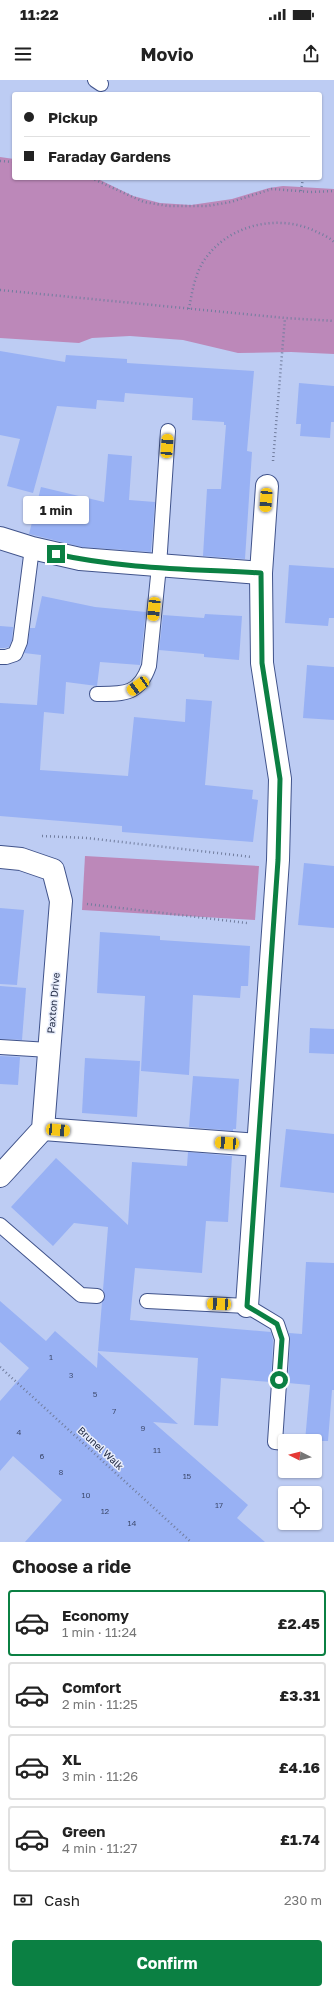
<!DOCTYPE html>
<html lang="en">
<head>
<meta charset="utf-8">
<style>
  body { margin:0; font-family:"Golos Text",sans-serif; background:#f2f2f2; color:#222; height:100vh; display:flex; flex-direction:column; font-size:15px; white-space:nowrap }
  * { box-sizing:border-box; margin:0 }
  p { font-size:13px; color:#767676 }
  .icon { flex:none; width:22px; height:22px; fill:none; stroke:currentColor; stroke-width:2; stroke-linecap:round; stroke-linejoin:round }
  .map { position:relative; height:1462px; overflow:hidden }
  .side { display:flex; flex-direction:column; background:#fff; flex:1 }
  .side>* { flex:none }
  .top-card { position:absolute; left:12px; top:12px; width:310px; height:88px; border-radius:4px; box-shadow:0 1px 3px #0004; display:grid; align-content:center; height:88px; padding:0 12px; background:#fff }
  .needle { width:26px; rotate:276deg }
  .fabs { position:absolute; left:278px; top:1354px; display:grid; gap:8px }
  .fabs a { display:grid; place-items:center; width:44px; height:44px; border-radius:4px; background:#fff; box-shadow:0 1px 3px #0004; font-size:20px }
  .end { position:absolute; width:18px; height:18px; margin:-9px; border:5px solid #0b8043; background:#fff; box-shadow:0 0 0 2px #fff }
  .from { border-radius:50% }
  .bubble { position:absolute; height:28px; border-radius:4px; background:#fff; box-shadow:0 1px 3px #0004; font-size:13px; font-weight:700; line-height:28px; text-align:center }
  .car { position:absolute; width:12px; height:24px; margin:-12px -6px; border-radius:5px; box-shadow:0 0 3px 1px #0007; background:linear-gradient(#f5c518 24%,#345 0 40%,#f5c518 0 76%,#345 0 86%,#f5c518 0) }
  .top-card b { display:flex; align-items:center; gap:14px; height:38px; font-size:15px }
  .top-card b+b { border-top:1px solid #e0e0e0 }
  .top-card i { width:10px; height:10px; background:#222 }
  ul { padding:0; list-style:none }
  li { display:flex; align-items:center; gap:12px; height:66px; margin:0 8px 6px; padding:0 4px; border:2px solid #e0e0e0; border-radius:4px }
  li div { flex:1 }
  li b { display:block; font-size:15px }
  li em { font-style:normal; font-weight:700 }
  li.selected { border-color:#0b8043 }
  li>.icon { width:36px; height:36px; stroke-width:1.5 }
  h2 { padding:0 12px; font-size:18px; line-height:48px }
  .pay { display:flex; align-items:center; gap:10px; height:44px; padding:0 12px; font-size:15px }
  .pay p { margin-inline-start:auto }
  .button { display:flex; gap:8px; margin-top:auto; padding:8px 12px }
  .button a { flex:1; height:46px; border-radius:4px; background:#0b8043; color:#fff; font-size:16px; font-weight:700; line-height:46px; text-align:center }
  .status { display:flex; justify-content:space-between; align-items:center; height:28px; padding:0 20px; background:#fff; direction:ltr }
  .status svg { height:11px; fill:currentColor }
  header { display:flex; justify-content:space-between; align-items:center; height:52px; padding:0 12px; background:#fff; font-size:18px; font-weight:700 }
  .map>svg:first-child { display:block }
  .green { fill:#bc88b9 }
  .building { fill:#98b1f4 }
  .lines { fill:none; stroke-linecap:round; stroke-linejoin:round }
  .service-casing { stroke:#40538b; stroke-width:16 }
  .minor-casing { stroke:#40538b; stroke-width:24 }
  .path { stroke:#717d9e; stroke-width:2.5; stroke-dasharray:1 3; stroke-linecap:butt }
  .service { stroke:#fff; stroke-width:14 }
  .minor { stroke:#fff; stroke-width:22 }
  .route { stroke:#0b8043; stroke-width:5 }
  .labels { text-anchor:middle; stroke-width:3; stroke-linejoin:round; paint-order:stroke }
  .number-label { font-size:8px; fill:#404d71 }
  .street-label { font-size:10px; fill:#232c45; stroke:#e8edfb }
</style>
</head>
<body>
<div class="status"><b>11:22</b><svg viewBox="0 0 49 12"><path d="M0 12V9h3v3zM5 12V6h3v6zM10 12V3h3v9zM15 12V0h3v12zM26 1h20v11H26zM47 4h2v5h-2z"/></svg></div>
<header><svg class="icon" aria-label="menu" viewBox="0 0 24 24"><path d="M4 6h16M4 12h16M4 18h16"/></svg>Movio<svg class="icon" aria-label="share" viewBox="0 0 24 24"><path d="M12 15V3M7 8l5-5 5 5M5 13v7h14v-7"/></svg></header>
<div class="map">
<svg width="334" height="1462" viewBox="0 0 334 1462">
  <rect width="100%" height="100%" fill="#bdccf3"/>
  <g class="green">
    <path d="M0,77L14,79V98H96L133,116L160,123L191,125L232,119L269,108L283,106L334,109V274L291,272L238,273L183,260L130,256L92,258L79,263L0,258Z"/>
    <path d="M85,776L259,786L255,840L82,830Z"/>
  </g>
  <g class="building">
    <path d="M0,271L65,282L66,275L127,279V283L254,291L247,371L252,372L245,479L203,476L207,409H221L226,345H224V342L192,340L193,318L125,313L124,322L97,320L96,329L57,326L33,413L7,406L20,359L0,355Z"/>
    <path d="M299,303L334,306V342H331L330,358L300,356L301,344H296Z"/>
    <path d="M108,374L132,376L129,420L155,422L151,472L82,467L29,454L41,407L104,422Z"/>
    <path d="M289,485L334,488V538H329L328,546L285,543Z"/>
    <path d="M42,516L95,527L146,532L140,585L100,582L97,606L66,602L64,634L44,632L40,690L128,696L134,637L185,642L186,619L212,621L205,705L253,710L252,719L258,720L253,762L122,752V746L0,736V623L37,625L41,575L24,573L28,563L30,548H35Z"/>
    <path d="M205,534L242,536L239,580L204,577V574L159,570L163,535L204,538Z"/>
    <path d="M0,546L13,547L12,560L9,567L5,568H0Z"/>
    <path d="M307,585L334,587V640L303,638Z"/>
    <path d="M304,783L334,786V848L298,845Z"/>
    <path d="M0,828L24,830L17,905L0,904Z"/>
    <path d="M100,852L160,856V860L250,866L248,906H241L240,918L193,915L189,995L141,991L145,916L97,913Z"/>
    <path d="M0,906L26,908L22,960L0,959Z"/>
    <path d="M310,948L334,949V974L309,973Z"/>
    <path d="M0,976L20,977L18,1005L0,1004Z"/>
    <path d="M85,978L140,981L137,1037L82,1033Z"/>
    <path d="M193,996L239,999L236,1049H233V1051L189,1047Z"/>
    <path d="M286,1049L334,1054V1113L280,1107Z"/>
    <path d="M188,1072L232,1076L228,1142L206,1141L202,1193L135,1188L130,1240L271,1252L273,1260L271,1302L221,1298L218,1346L194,1345L198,1278L98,1271L102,1222L105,1217L103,1210L108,1147L74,1143L53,1166L11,1127L56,1078L128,1145L132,1082L187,1086Z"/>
    <path d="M306,1182L334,1183V1310H332L328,1361H305L310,1305L288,1303L290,1260L289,1253L302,1254Z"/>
    <path d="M0,1221L46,1261L55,1251L97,1288L98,1272L178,1344L153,1342L248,1425L237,1438L265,1462H25L62,1420L13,1376L0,1391V1321L29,1288L0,1262Z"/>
  </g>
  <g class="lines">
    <g class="service-casing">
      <g id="service">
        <path d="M95,0L101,4"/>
        <path d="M0,577H6L15,574L20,562L32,468"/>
        <path d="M97,614C124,614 139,615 149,586L159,486L168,351"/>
        <path d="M0,967L49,970"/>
        <path d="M0,1145L81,1215L97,1216"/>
        <path d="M147,1221L247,1226L277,1244L282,1259L275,1362L285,1363"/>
      </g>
    </g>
    <g class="minor-casing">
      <g id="minor">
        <path d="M0,458L32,468L80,479L261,493"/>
        <path d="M0,777L21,779L53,790L61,821L43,1049L0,1096"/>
        <path d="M43,1049L258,1065"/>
        <path d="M247,1226L278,780L280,699L262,583L261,493L267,406"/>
      </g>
    </g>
    <g class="path">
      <path d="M0,81L14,82"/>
      <path d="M91,98L144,122L168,126H207L231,122L272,109L311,112L334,111"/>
      <path d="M301,111L303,98"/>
      <path d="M0,210L285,238L334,241"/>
      <path d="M189,229C192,212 195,193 205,179C230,143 282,133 319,153C324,155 330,158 334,162"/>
      <path d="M273,381L285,238"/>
      <path d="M42,756L87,758L252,777"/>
      <path d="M87,824L247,843"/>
      <path d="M0,1287L191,1462"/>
    </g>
    <use href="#service" class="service"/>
    <use href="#minor" class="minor"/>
  </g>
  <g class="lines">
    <path class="route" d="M56,474C122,489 193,489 261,493L262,583L280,699L278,780L247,1226L277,1244L282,1259L279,1300"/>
  </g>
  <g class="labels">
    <g class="number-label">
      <text x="51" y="1280">1</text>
      <text x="71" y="1298">3</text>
      <text x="95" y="1317">5</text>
      <text x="114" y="1334">7</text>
      <text x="143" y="1351">9</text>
      <text x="19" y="1355">4</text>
      <text x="157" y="1373">11</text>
      <text x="42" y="1379">6</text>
      <text x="61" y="1395">8</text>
      <text x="187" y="1399">15</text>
      <text x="86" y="1418">10</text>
      <text x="219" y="1428">17</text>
      <text x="105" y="1434">12</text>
      <text x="132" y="1446">14</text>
    </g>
    <g class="street-label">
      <text transform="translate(53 923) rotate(-85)" y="4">Paxton Drive</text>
      <text transform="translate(101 1368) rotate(43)" y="4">Brunel Walk</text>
    </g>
  </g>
</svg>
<div class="fabs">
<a><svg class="needle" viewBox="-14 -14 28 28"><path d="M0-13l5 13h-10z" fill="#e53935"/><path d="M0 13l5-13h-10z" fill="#767676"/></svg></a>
<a><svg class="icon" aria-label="locate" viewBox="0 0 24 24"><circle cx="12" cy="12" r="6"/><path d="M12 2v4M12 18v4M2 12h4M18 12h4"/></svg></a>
</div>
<i class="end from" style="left:279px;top:1300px"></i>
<i class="end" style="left:56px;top:474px"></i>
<div class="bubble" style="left:23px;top:416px;width:66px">1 min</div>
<i class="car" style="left:167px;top:366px;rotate:4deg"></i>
<i class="car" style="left:266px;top:420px;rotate:184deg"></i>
<i class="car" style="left:154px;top:529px;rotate:186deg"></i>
<i class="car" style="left:138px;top:606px;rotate:235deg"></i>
<i class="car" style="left:58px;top:1050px;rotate:95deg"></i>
<i class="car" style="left:227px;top:1063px;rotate:274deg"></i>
<i class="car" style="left:219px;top:1224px;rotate:273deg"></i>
<div class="top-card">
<b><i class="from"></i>Pickup</b>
<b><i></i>Faraday Gardens</b>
</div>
</div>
<section class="side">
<h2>Choose a ride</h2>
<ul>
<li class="selected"><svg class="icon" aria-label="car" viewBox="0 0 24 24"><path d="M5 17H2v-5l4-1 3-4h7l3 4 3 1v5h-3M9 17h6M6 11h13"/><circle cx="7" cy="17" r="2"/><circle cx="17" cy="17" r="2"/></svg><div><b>Economy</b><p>1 min · 11:24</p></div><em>£2.45</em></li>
<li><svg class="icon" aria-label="car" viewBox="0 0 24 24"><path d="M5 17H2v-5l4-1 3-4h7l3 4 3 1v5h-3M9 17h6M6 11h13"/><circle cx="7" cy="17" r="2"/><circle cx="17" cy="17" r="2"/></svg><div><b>Comfort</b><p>2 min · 11:25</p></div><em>£3.31</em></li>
<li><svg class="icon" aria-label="car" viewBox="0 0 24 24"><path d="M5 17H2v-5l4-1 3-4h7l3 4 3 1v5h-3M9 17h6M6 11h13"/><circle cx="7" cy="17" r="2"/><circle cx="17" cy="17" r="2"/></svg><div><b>XL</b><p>3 min · 11:26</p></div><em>£4.16</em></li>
<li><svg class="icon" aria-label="car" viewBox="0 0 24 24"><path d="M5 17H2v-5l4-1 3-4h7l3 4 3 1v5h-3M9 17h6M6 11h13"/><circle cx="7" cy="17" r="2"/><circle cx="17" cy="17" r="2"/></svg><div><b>Green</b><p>4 min · 11:27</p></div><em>£1.74</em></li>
</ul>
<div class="pay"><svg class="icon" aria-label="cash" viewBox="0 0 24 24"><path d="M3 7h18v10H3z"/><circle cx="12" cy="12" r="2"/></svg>Cash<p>230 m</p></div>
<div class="button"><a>Confirm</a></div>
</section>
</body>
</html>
